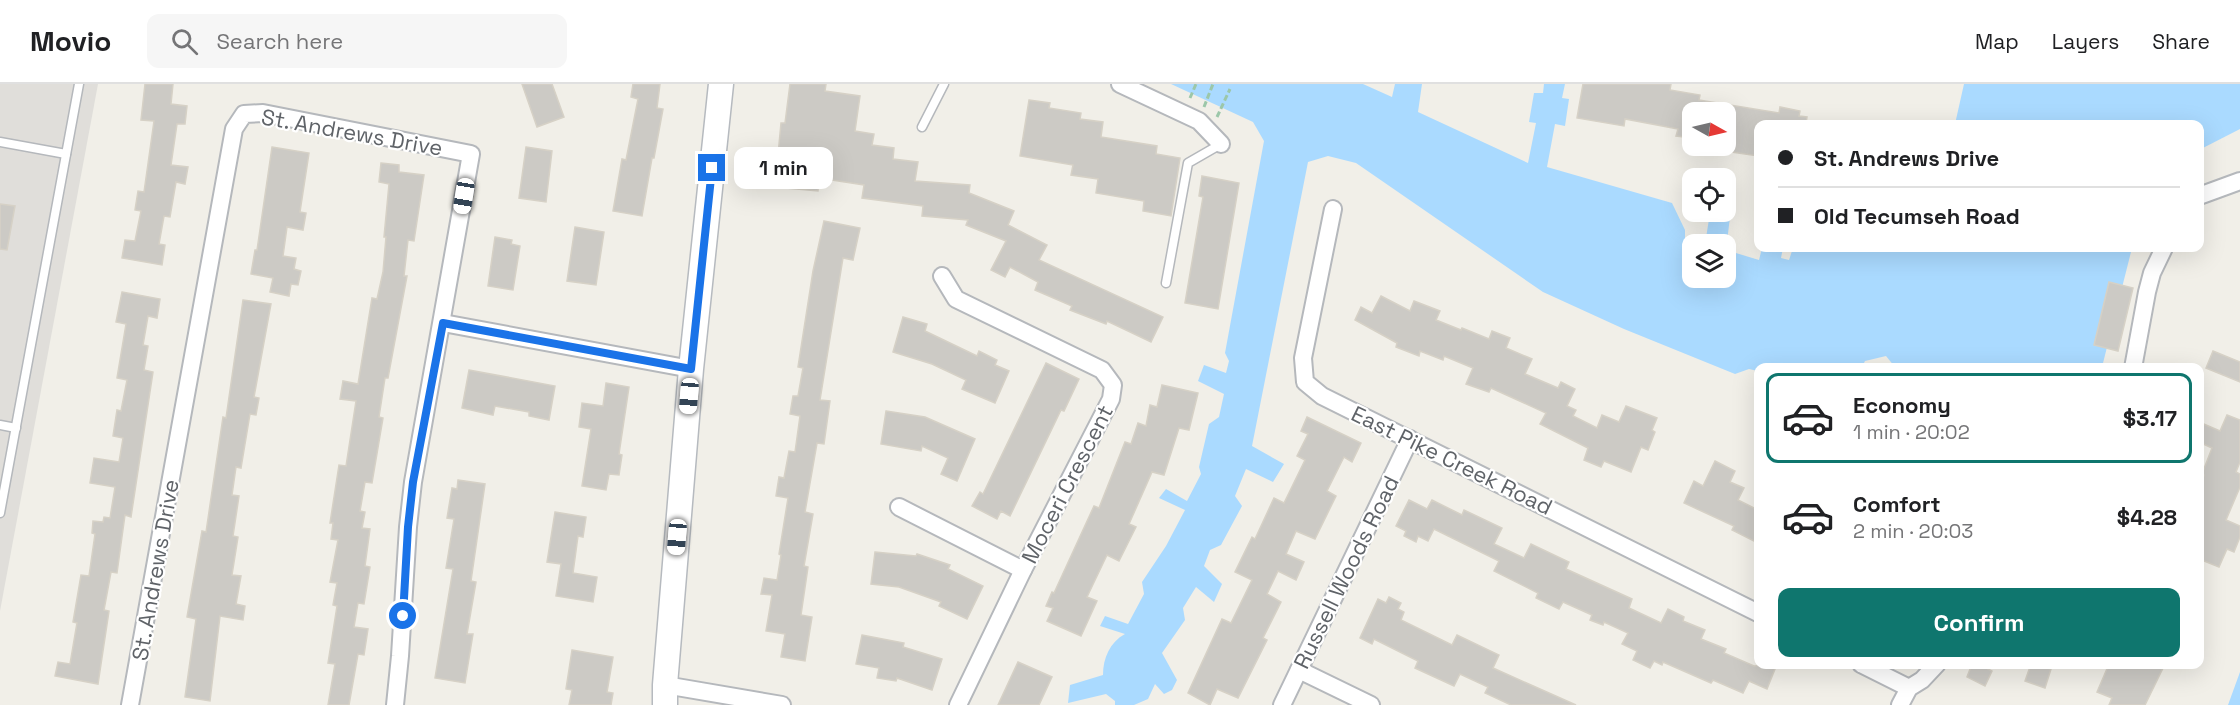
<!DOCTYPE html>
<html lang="en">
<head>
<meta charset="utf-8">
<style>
  body { margin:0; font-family:"Space Grotesk",sans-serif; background:#f6f6f6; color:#202124; height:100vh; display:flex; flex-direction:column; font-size:22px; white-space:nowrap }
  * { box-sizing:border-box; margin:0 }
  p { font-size:20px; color:#757577 }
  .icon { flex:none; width:33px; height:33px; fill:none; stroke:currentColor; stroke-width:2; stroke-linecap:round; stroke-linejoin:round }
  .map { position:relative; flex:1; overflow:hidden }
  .panel { position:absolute; left:1754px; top:279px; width:450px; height:306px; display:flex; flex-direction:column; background:#fff; border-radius:12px; box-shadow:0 6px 24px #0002 }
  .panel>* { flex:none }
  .banner { position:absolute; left:1754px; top:36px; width:450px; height:132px; border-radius:12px; box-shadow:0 6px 24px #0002; display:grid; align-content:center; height:132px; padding:0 24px; background:#fff }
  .needle { width:39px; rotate:98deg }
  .tools { position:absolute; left:1682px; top:18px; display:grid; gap:12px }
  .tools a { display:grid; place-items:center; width:54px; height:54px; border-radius:12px; background:#fff; box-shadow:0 6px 24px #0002; font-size:30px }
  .end { position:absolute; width:27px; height:27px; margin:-14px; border:8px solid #1a73e8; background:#fff; box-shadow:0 0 0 3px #fff }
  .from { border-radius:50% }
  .bubble { position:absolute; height:42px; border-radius:12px; background:#fff; box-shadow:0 6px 24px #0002; font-size:20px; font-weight:600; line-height:42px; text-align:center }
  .car { position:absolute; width:18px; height:36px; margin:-18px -9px; border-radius:8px; box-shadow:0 0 4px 2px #0007; background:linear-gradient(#fff 24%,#345 0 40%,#fff 0 76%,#345 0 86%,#fff 0) }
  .banner b { display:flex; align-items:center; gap:21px; height:57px; font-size:22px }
  .banner b+b { border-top:2px solid #e0e0e0 }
  .banner i { width:15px; height:15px; background:#202124 }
  ul { padding:10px 0 0; list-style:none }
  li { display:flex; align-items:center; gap:18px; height:90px; margin:0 12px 9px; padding:0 12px; border:3px solid transparent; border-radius:12px }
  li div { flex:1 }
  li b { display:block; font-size:22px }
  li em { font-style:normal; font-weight:600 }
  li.on { border-color:#0f766e }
  li>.icon { width:54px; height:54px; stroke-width:1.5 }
  .primary-button { display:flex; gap:12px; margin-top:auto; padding:12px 24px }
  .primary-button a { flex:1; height:69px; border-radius:12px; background:#0f766e; color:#fff; font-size:24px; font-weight:600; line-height:69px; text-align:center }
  header { display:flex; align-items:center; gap:36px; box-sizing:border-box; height:84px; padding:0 30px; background:#fff; border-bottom:2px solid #e0e0e0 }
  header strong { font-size:28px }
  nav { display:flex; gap:33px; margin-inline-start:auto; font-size:21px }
  .search { width:420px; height:54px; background:#f6f6f6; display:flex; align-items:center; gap:15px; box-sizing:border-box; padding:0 21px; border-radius:12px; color:#757577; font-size:22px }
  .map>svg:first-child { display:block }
  .industrial { fill:#e0deda }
  .water { fill:#aadaff }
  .building { fill:#cccac5; stroke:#d6d1c6; stroke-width:1.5 }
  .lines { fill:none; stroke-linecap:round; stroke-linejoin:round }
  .lane-casing { stroke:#b5b8bc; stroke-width:11 }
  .street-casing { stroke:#b5b8bc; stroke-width:20 }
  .secondary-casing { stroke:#b6babf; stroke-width:27 }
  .path { stroke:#9cc7a9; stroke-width:3; stroke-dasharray:6 3; stroke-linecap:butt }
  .lane { stroke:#fff; stroke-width:8 }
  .street { stroke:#fff; stroke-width:16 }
  .secondary { stroke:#fff; stroke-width:24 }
  .route { stroke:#1a73e8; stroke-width:8 }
  .labels { text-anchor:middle; stroke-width:4.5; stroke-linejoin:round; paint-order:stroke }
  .street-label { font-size:22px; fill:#5f6368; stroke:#fff }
</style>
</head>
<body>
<header>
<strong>Movio</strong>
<div class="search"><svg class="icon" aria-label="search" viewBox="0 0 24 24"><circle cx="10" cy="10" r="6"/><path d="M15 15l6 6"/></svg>Search here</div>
<nav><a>Map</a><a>Layers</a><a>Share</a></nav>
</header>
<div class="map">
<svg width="2240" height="621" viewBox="0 0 2240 621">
  <rect width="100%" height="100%" fill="#f1efe8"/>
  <path class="industrial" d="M0,0H98L0,527Z"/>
  <g class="water">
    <path d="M1171,0H1363L1392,13L1395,0H1422L1418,28L1528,79L1536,39L1529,38L1534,9H1543L1544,0H1565L1562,14L1569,15L1565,42L1555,40L1547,83L1672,119L1685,146V158L1696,160H1692V194H1725V160H1705L1710,129L1730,133L1726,166L1759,176L1762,164H1783L1781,174L1789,176L1793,164H2132L2102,283H1895L1886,272L1865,277L1862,283L1758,284V287L1749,285L1735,290L1624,245L1543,208L1356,79L1328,72L1308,78L1252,362L1284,380L1273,398L1246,385L1235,412L1242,422L1221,461L1210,466L1204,482L1222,500L1214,518L1196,503L1183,524L1185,536L1162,569L1177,596L1172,606L1164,610L1155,600L1148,615L1134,621H1115V617L1106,610L1068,619L1070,601L1103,591C1103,574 1110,558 1125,550L1100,542L1105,532L1128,540L1144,510L1142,498L1166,462L1185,426L1159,414L1166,405L1187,417L1201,390L1199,383L1209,340L1219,333L1224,310L1198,297L1204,281L1226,289L1229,277L1225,269L1264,57L1253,38Z"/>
    <path d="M1964,0H2240V45L2199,66V40H1955Z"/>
    <path d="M2240,588V621H2228Z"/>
  </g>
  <g class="building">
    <path d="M145,0H173L171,20L187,22L185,40H177L171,81L188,83L185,100L176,98L170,133L164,132L159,160L165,161L162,181L122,174L125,156L135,157L141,127L135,126L138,107L144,108L154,37L141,36Z"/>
    <path d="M522,0H552L564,33L537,43Z"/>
    <path d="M633,0H660L657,24L663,25L654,74H652L642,132L613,127L622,75L626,76L638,15L631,13Z"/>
    <path d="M790,0H826L825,7L860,12L855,47L874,50L872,61L894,64L893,75L918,78L915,97L970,101L969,109L1014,127L1008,141L1047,161L1039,176L1163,233L1151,258L1107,237L1106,240L1070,226L1072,222L1035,206L1038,198L1010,183L1005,193L991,186L1006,157L966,141L968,136L922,132L923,122L862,114L864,101L819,94L818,107L775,103L781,39H785Z"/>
    <path d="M1583,0H1671L1670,6L1700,11L1699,16L1779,29L1780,23L1800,27L1799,32L1807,33L1806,40H1758V72L1725,67V28H1692V54L1676,52L1678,45L1625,35L1624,42L1577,34Z"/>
    <path d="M1029,16L1050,19L1049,24L1081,29L1080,35L1103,38L1101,53L1157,62L1156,70L1180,74L1171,132L1143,127L1144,117L1096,109L1098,95L1071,91L1073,81L1020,72Z"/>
    <path d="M272,63L309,69L300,128L306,129L303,146L287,143L283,172L296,174L294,185L301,187L298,201L291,200L289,212L270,208L273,194L251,190L255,166H257Z"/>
    <path d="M526,63L552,67L546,118L519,114Z"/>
    <path d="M381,79L399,81V88L424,91L414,157L408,156L404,192H407L388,294H385L379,333L383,334L372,399L365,398L360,427L365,428L362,444L370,445L365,482L370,483L364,520L358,519L354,543L368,545L364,571L358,570L349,621H328L335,580L328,579L337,522L333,521L337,499L330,498L338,456L331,455L333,439H330L339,381L346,382L356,317L340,315L343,297L358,300L372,214L377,215L383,188L386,153H384L389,100L379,98Z"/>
    <path d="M1202,92L1239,99L1218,225L1185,219L1203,113L1199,112Z"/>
    <path d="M0,120L15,122L7,166L0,165Z"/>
    <path d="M824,137L860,144L853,176L843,174L820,316L830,317L824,360L817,359L805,428L813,430L804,482L808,483L801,531L812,533L805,577L781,573L785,550L766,547L772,511L761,510L764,494L777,496L781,471L779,470L788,414L776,412L779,393L784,394L789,367L795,368L800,332L790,330L793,312H798L803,284L798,283L813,187Z"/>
    <path d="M575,143L604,148L596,201L567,197Z"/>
    <path d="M495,153L512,156L511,160L520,162L513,206L488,202Z"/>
    <path d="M2109,198L2133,204L2118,267L2094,261Z"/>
    <path d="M122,208L160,215L157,234L148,232L143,261L148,262L144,286L153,288L131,433L125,431L117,489L111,488L104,526L109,527L98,600L55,592L58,578L70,580L77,539L73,538L81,491L89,492L95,450L92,449L93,437L103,438L104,433L110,434L115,403L90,399L94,374L119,378L123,354L113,352L117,326L121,327L127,296L117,294L126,240L116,238Z"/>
    <path d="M1381,212L1410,227L1414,217L1440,227L1436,236L1461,246L1462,244L1489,255L1492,247L1510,254L1506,264L1532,275L1525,290L1558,304L1561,298L1575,305L1567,322L1576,326L1573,332L1597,344L1602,331L1619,338L1626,322L1657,334L1652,346L1655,348L1648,366L1641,363L1631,388L1604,377L1601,383L1584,376L1588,364L1540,340L1546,329L1491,304L1489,308L1466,300L1473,284L1444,272L1443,276L1420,267L1419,272L1396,263L1397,259L1355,236L1361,223L1372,229Z"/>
    <path d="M243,216L271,220L254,313L259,314L256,331L250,330L241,384L236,383L232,411L239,412L233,452L238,453L232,491L241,492L236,520L245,522L243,536L220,532L210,617L185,613L196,535L187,533L202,447L206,448L223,333L226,334Z"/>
    <path d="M903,233L927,240L925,247L977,272L979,267L997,276L995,281L1009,287L995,319L962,305L966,296L932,280L893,268Z"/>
    <path d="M2213,267L2240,278V298L2206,284Z"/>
    <path d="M1046,279L1079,295L1064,327L1061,326L1010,432L1001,427L997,435L972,422L980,408L983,410Z"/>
    <path d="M469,286L555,302L549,336L529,332V328L495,322L493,331L462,324Z"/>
    <path d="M606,299L629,303L619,370L622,371L619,391L609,390L606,406L582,402L591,345L579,343L582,319L603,322Z"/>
    <path d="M1162,301L1198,309L1189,346L1179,344L1164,391L1152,388L1129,440L1136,443L1119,477L1107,471L1087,513L1097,517L1081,552L1047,537L1053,524L1046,522L1052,508L1054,509L1094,422L1099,424L1125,358L1131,360L1138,339L1146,342L1150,321L1157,323Z"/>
    <path d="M886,327L925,333L975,355L957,397L941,390L948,374L922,362L921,367L881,360Z"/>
    <path d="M2227,331L2240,336V378L2236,388L2240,390V403L2226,436L2240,442V453L2234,468L2227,465L2219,483L2199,475V453L2203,444L2199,442V404L2204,391L2202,390L2212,364L2199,358V338L2220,347Z"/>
    <path d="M1307,333L1361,359L1352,378L1344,373L1327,407L1336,412L1315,455L1296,447L1286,470L1304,478L1296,496L1278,487L1267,510L1281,518L1263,554L1267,556L1238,614L1217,605L1210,621L1188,609L1222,535L1231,539L1252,496L1235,488L1252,453L1255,455L1274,414L1284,419L1305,376L1297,372L1308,350L1301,347Z"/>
    <path d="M1715,377L1735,387L1730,398L1744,404L1738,416L1758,426V459L1732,446L1734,442L1684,419L1694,397L1703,402Z"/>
    <path d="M458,396L485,400L471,497L476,498L467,550H473L465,599L435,594L453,485L446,484L454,435L447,434L452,404L457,405Z"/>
    <path d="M1409,416L1427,425L1432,416L1462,431L1464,426L1502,444L1494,460L1524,474L1531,460L1569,478L1566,485L1632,515L1629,524L1661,539L1668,525L1684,533L1683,537L1705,546L1701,555L1726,565L1724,569L1754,582L1777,580L1767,605L1749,597L1743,609L1713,596L1711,599L1663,578L1662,581L1654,577L1650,584L1633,576L1637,567L1622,560L1628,549L1604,538L1603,541L1590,536L1592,531L1563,518L1559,525L1536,514L1538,509L1494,487L1499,477L1434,445L1428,457L1418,452L1416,458L1404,452L1406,447L1396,442Z"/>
    <path d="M555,428L586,433L583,453L578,452L573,489L597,493L593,518L556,512L561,480L547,478Z"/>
    <path d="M875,468L916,472L917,470L950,481L948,485L983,502L967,535L939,522L941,518L899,503L871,500Z"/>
    <path d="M1389,513L1401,519L1398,525L1404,528L1401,536L1452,561L1457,551L1499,571L1493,584L1576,621H1511L1485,609L1488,603L1460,590L1454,602L1415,584L1418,577L1374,555L1372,560L1360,554L1378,515L1386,519Z"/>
    <path d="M862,551L904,559L903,563L942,575L932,606L897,594L896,597L877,594L879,584L856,580Z"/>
    <path d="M572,566L613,573L607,608L613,609L611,621H569L572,606L566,605Z"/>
    <path d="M1018,578L1052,593L1039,621H998Z"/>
    <path d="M1972,580H1979L1992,587L1985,602L1967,593Z"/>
    <path d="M2031,580L2051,585L2045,604L2025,597Z"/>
    <path d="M2109,580H2155L2163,584L2145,621H2109L2112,614L2097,608Z"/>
  </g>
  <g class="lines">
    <g class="lane-casing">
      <g id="lane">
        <path d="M922,43L944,0"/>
        <path d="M0,58L66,70"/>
        <path d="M1166,199L1188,79L1221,60"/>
        <path d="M0,341L16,344"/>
        <path d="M0,429L79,0"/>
      </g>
    </g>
    <g class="street-casing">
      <g id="street">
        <path d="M1120,0L1199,37L1221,60"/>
        <path d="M2199,112L2240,97"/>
        <path d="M1333,125L1303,274L1305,298L1322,312L1758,529"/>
        <path d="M942,192L956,215L1102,286L1113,301L1111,315L1023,486L958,621"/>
        <path d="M443,239L691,285"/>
        <path d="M2133,284L2147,208L2152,189L2164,164"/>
        <path d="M899,423L1023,486"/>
        <path d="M1861,580L1909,604"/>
        <path d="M1299,586L1371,621"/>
        <path d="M665,601L782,621"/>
        <path d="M130,621L234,45L244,30L263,29L471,70L413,398L408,443L400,572L395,621"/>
        <path d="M1282,621L1410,355"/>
        <path d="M1900,621L1909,604L1922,596L1937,580"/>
      </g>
    </g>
    <g class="secondary-casing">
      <path id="secondary" d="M665,621V601L691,285L721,0"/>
    </g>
    <g class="path">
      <path d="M1190,14L1196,0"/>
      <path d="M1204,23L1213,0"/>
      <path d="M1217,33L1230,5"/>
    </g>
    <use href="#lane" class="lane"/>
    <use href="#street" class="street"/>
    <use href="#secondary" class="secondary"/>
  </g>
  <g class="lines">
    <path class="route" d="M403,532L408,443L413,398L443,239L691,285L712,84"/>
  </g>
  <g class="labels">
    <g class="street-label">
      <text transform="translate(352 48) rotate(10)" y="8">St. Andrews Drive</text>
      <text transform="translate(1452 376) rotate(26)" y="8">East Pike Creek Road</text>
      <text transform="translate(1067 400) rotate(-63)" y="8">Moceri Crescent</text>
      <text transform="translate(155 486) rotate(-80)" y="8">St. Andrews Drive</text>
      <text transform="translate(1346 488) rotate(-64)" y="8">Russell Woods Road</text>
    </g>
  </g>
</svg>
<div class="tools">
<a><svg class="needle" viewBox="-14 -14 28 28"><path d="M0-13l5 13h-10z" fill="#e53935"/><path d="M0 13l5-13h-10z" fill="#757577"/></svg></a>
<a><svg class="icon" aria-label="locate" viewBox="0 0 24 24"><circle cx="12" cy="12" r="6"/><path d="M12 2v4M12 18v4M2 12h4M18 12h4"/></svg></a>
<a><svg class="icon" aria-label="layers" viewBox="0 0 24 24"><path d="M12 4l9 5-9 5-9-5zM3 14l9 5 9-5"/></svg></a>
</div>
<i class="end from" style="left:403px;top:532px"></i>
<i class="end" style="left:712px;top:84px"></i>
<div class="bubble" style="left:734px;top:63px;width:99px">1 min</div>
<i class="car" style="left:464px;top:112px;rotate:189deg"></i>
<i class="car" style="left:689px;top:312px;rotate:185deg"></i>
<i class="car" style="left:677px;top:453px;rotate:185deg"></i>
<div class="banner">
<b><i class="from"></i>St. Andrews Drive</b>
<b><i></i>Old Tecumseh Road</b>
</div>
<section class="panel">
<ul>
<li class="on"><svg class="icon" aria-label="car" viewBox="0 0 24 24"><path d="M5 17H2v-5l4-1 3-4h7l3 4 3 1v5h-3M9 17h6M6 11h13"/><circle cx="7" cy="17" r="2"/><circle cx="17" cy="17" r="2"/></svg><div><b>Economy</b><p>1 min · 20:02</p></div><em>$3.17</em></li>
<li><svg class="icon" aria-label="car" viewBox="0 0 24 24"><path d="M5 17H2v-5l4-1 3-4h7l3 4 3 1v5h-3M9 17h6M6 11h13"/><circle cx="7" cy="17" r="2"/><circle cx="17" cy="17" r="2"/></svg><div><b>Comfort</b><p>2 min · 20:03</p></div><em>$4.28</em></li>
</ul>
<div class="primary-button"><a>Confirm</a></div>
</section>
</div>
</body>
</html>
